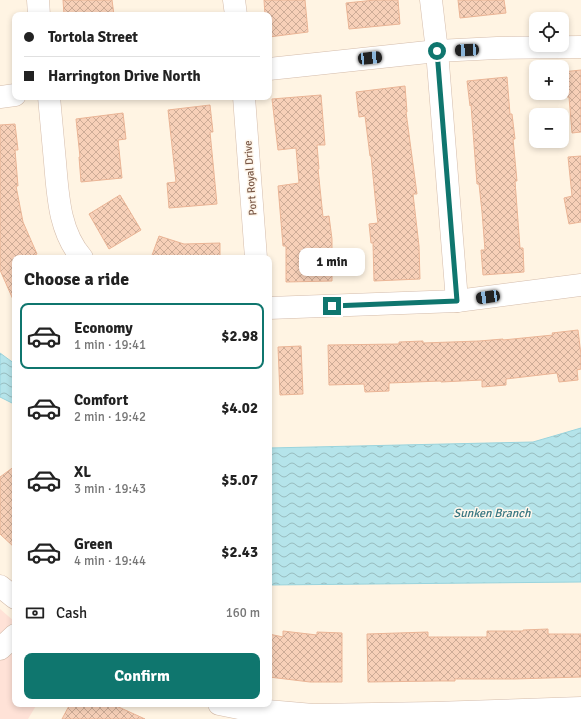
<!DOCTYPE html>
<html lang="en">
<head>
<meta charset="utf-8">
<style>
  body { margin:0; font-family:Signika,sans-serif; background:#f6f6f6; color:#222; height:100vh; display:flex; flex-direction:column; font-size:15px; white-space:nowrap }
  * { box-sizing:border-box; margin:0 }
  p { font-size:13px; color:#767676 }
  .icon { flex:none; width:22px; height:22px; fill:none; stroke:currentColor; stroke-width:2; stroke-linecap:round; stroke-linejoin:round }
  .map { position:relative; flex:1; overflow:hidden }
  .panel { position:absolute; left:12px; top:255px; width:260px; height:452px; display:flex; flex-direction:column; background:#fff; border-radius:8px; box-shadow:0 2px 6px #0003 }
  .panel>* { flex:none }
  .guide { position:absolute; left:12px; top:12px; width:260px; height:88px; border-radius:8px; box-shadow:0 2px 6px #0003; display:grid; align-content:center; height:88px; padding:0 12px; background:#fff }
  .buttons { position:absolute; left:529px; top:12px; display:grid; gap:8px }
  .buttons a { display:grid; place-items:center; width:40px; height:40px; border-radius:8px; background:#fff; box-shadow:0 2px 6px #0003; font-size:20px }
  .end { position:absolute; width:18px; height:18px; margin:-9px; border:5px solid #0f766e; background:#fff; box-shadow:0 0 0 2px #fff }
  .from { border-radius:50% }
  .bubble { position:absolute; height:28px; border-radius:8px; background:#fff; box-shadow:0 2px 6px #0003; font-size:13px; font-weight:700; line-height:28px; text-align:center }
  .car { position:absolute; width:12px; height:24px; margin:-12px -6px; border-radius:5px; box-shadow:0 0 3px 1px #0007; background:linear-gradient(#222 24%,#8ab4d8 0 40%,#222 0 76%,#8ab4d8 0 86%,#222 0) }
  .guide b { display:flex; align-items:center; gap:14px; height:38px; font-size:15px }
  .guide b+b { border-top:1px solid #e0e0e0 }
  .guide i { width:10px; height:10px; background:#222 }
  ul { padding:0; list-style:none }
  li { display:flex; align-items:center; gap:12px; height:66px; margin:0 8px 6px; padding:0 4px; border:2px solid transparent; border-radius:8px }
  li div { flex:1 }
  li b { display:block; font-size:15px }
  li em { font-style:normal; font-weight:700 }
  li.active { border-color:#0f766e }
  li>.icon { width:36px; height:36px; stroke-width:1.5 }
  h2 { padding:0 12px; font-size:18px; line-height:48px }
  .pay { display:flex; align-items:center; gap:10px; height:44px; padding:0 12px; font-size:15px }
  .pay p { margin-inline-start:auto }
  .action { display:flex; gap:8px; margin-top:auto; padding:8px 12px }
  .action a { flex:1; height:46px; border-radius:8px; background:#0f766e; color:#fff; font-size:16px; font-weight:700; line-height:46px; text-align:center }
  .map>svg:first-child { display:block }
  .commercial { fill:#ffe2d7 }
  .water { fill:url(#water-waves); stroke:#9ad4dd }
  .building { fill:url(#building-cross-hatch); stroke:#ebb596 }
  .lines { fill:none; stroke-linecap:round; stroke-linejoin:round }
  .minor-casing { stroke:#d4bcab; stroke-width:23 }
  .minor { stroke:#fff; stroke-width:22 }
  .route { stroke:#0f766e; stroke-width:5 }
  .labels { text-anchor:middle; stroke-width:3; stroke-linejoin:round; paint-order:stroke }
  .street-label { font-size:11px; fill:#7a5846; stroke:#fff7ec }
  .water-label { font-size:12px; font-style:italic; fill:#387681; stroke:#fff7ec }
</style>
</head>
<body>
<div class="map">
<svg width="581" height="719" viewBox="0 0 581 719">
  <defs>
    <pattern id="water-waves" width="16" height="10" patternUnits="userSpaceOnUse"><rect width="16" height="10" fill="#b5e4ea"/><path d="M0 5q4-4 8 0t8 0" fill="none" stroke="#98bcbf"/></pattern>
    <pattern id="building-cross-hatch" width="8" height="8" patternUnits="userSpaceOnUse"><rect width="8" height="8" fill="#f7d0b8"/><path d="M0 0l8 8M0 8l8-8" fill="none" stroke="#cdac97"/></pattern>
  </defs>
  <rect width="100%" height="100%" fill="#fff4e3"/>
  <path class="commercial" d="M0,609L15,622V704H37L28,719H0Z"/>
  <g class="water">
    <path d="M0,353L15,364V406L12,403L0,397Z"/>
    <path d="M581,428V582L269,585V448L533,442Z"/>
  </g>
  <g class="building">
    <path d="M63,0H112L114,15H64Z"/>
    <path d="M264,0H305L308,32L269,37V15H265Z"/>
    <path d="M375,0H398L400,24L349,29L346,3Z"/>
    <path d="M458,0H504L506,13L460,18Z"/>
    <path d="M581,70V132L572,133L569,97H562V72Z"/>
    <path d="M507,77L510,114H512L515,139H513L517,181H515L520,248H523L524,272L483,275L481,250H485L482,212L479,184H477L471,105L470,106L467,81Z"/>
    <path d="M405,86L407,112H406L417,194H413L419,246L420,279L374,281L373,243H371L369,224L378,223L377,216L371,156H370L365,116L359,117L356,92Z"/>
    <path d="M321,95L325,145H317L319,169H318L323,217L329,216L332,239V281L286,282V246H283L278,186L299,183L296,148L278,150L272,99Z"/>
    <path d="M210,105L213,132H210L217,204L169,208L167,183L176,182L168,110Z"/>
    <path d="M123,113L126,139L118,140L122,178L81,182L79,157H80L76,119Z"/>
    <path d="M15,124L18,150H15L18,186H16L23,222L37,254L28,258H15V304L0,270V125Z"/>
    <path d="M581,156V222L569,224L564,198L572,196L568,157Z"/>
    <path d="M120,195L141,230L109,249L89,214Z"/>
    <path d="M159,236L184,244L220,243V258H151Z"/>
    <path d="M578,330L581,355V369L577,370L578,380L559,382L557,373L506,379V385L482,387V380L441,382V381L389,383V391L365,392L364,384L329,385L328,345L399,344V342L423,341V343L479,341L503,339V340L553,335L552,333Z"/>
    <path d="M301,346L303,394L280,395L278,347Z"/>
    <path d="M15,466V548L0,534V477Z"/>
    <path d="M548,629V634H581V677L514,679H455V681H438L368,682L367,634L428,632V637H487V631H523V630Z"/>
    <path d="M283,631L317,635V632L342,633V682H310L269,677V634L283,637Z"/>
    <path d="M70,704H112L145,719H62Z"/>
  </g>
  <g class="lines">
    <g class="minor-casing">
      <g id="minor">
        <path d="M38,0L39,15"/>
        <path d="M234,0L236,15"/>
        <path d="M431,0L437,51L457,301"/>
        <path d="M269,69L437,51L497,48L581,47"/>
        <path d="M0,97L15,95"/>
        <path d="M49,97C51,119 53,140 55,162C58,196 59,231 82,258"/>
        <path d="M244,97L256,258"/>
        <path d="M269,308L457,301L581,285"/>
        <path d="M0,586L15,598"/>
        <path d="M0,649L15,635"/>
        <path d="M219,704L244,709L313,715L434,713L581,708"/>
      </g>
    </g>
    <use href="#minor" class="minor"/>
  </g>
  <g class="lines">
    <path class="route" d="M332,306L457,301L437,51"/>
  </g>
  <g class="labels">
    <g class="street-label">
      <text transform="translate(250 178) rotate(-94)" y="4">Port Royal Drive</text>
    </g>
    <g class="water-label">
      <text x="492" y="517">Sunken Branch</text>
    </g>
  </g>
</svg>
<div class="buttons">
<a><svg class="icon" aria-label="locate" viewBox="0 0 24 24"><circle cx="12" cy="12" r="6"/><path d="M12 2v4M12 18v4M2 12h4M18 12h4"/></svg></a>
<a>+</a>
<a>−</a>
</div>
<i class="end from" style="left:437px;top:51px"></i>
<i class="end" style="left:332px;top:306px"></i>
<div class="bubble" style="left:299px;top:248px;width:66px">1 min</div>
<i class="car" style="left:467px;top:50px;rotate:267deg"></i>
<i class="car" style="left:370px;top:58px;rotate:84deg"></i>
<i class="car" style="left:488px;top:297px;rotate:262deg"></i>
<div class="guide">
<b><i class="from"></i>Tortola Street</b>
<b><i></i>Harrington Drive North</b>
</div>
<section class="panel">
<h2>Choose a ride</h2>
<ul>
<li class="active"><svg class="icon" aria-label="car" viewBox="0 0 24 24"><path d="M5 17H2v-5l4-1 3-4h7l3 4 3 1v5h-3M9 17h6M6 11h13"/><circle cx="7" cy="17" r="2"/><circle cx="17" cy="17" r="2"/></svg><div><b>Economy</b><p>1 min · 19:41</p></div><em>$2.98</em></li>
<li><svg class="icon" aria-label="car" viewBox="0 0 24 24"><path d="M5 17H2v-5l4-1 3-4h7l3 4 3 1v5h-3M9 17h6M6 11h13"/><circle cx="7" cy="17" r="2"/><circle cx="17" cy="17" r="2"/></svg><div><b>Comfort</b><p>2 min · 19:42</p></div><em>$4.02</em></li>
<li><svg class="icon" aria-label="car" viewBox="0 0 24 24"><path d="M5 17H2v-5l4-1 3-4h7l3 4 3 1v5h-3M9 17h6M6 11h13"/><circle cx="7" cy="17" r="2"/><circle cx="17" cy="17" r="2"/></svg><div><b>XL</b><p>3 min · 19:43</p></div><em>$5.07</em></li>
<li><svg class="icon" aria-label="car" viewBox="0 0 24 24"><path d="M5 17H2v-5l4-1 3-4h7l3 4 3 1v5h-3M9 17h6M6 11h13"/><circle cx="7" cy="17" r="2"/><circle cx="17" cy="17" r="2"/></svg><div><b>Green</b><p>4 min · 19:44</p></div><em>$2.43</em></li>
</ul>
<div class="pay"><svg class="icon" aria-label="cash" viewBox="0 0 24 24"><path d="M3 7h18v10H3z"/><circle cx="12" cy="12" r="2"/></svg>Cash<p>160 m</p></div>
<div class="action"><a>Confirm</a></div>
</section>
</div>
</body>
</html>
